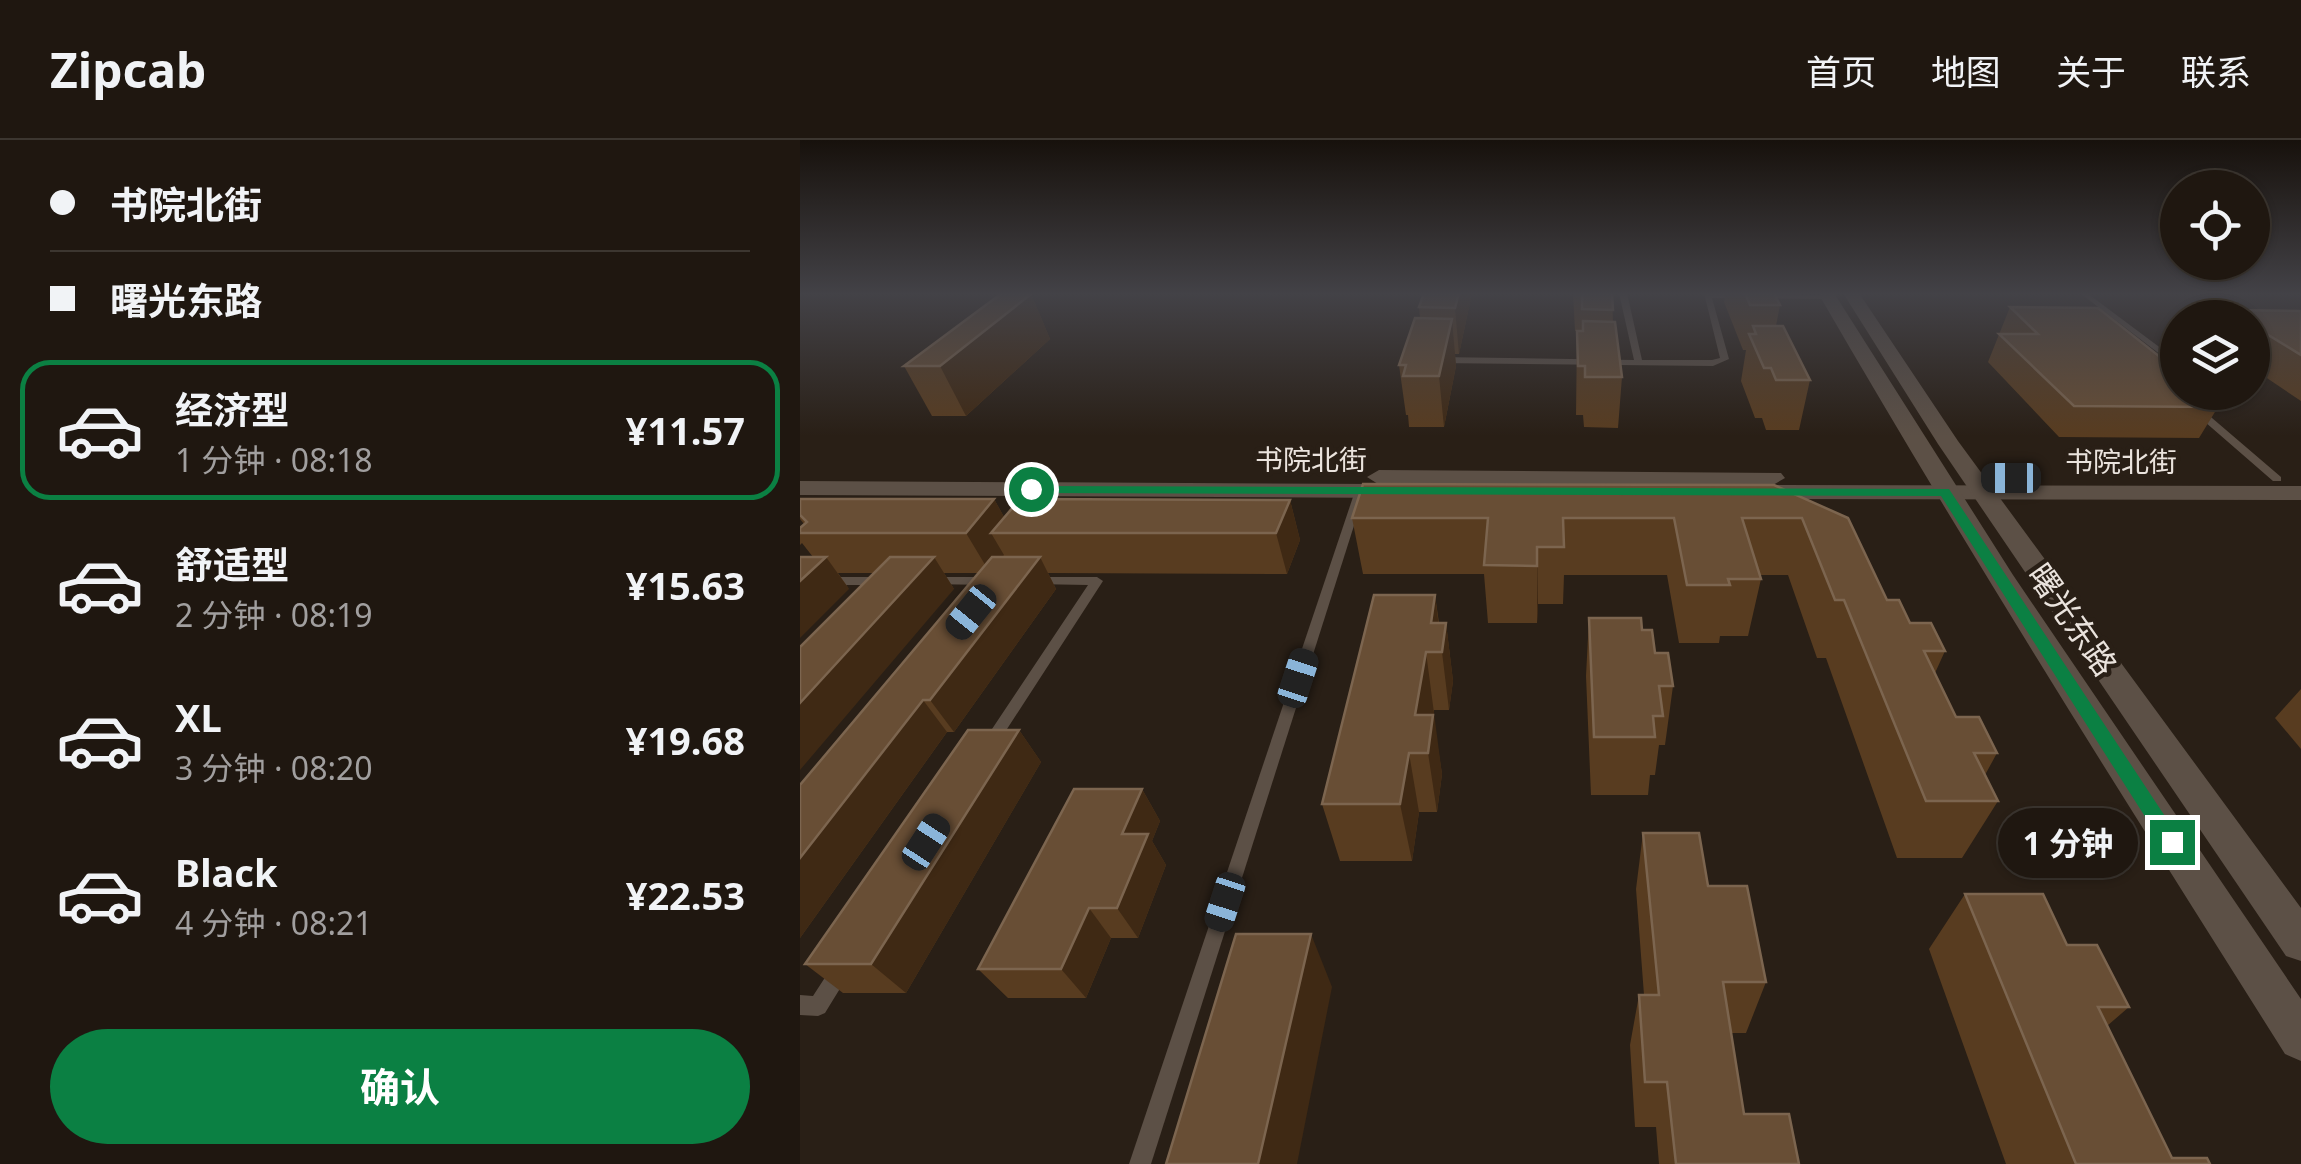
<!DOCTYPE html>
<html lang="zh">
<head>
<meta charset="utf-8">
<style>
  body { margin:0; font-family:"Noto Sans","Noto Sans SC",sans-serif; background:#272019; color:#f1f3f6; height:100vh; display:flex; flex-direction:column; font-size:38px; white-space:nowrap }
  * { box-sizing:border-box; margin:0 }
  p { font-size:32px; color:#a19f9f }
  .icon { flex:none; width:55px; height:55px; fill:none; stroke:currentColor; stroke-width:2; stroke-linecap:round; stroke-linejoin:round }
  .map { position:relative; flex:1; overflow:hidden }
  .sheet { display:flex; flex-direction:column; background:#1f1710; width:800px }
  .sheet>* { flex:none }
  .top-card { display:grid; align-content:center; height:220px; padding:0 50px; background:#1f1710 }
  .buttons { position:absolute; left:1360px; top:30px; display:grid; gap:20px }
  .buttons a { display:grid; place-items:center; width:110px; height:110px; border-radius:50%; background:#1f1710; box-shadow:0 2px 8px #0004,0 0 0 2px #3c3630; font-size:50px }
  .end { position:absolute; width:45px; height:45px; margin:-22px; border:12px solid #0b8043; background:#fff; box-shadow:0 0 0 5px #fff }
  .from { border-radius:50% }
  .bubble { position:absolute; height:70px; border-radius:35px; background:#1f1710; box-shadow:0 2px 8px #0004,0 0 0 2px #3c3630; font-size:32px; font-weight:700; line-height:70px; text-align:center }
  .car { position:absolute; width:30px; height:60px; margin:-30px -15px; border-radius:12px; box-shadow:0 0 8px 2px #0007; background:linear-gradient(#222 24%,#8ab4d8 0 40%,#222 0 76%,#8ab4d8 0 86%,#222 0) }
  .top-card b { display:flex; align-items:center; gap:35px; height:95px; font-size:38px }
  .top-card b+b { border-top:2px solid #3c3630 }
  .top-card i { width:25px; height:25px; background:#f1f3f6 }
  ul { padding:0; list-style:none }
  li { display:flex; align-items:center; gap:30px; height:140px; margin:0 20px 15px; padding:0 30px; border:5px solid transparent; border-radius:30px }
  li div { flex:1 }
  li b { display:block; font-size:38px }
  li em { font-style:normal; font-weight:700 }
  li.on { border-color:#0b8043 }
  li>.icon { width:90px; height:90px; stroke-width:1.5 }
  .button { display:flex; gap:20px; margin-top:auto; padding:20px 50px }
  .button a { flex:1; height:115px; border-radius:60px; background:#0b8043; color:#fff; font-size:40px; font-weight:700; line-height:115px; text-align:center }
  header { display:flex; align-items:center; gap:60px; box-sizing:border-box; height:140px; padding:0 50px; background:#1f1710; border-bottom:2px solid #3c3630 }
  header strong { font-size:48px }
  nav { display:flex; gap:55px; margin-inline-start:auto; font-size:35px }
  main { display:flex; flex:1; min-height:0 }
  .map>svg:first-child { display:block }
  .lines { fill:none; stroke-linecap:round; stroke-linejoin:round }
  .service { fill:#5c5046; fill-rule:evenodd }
  .tertiary { fill:#5c5046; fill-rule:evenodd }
  .secondary { fill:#5c5046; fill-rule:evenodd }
  .wall { fill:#583c20 }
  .shaded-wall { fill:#3f2914 }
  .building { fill:#684e35; stroke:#7c654f; stroke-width:2.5 }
  .route { fill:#0b8043 }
  .labels { text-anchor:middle; stroke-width:9; stroke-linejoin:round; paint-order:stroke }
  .far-street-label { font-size:28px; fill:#eae3dd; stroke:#291f16 }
  .street-label { font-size:32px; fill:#eae3dd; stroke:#291f16 }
</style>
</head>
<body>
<header>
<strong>Zipcab</strong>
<nav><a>首页</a><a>地图</a><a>关于</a><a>联系</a></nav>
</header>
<main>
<section class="sheet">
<div class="top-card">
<b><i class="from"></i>书院北街</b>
<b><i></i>曙光东路</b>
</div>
<ul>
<li class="on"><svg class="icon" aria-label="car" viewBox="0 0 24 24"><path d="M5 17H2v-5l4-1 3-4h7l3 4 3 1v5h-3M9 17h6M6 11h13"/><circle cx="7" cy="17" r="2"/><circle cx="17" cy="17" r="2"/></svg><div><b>经济型</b><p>1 分钟 · 08:18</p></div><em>¥11.57</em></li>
<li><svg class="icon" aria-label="car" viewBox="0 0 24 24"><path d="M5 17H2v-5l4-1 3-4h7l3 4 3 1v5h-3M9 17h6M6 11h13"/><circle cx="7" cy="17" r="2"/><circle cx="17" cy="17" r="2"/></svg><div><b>舒适型</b><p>2 分钟 · 08:19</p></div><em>¥15.63</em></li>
<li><svg class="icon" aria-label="car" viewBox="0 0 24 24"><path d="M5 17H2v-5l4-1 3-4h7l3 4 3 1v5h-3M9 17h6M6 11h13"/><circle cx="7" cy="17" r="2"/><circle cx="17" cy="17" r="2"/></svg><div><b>XL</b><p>3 分钟 · 08:20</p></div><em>¥19.68</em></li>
<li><svg class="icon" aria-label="car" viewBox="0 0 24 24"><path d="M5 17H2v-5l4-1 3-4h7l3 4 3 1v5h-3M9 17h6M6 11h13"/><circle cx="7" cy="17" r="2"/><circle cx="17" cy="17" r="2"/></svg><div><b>Black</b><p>4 分钟 · 08:21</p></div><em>¥22.53</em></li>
</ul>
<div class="button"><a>确认</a></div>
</section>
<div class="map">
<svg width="1501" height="1024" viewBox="0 0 1501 1024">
  <rect width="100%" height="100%" fill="#291f16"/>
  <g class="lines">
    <g class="service">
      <path d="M819,153H827L842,220H912L920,218L904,153L1029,155L1033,157L1029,159L912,158L929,219L913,226L638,223L634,220L638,217L834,220Z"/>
      <path d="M1280,153H1287L1378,221V228Z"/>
      <path d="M1399,252H1408L1405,272L1481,337V341H1473L1397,275Z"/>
      <path d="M560,348L565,351L351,1024H329L555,351Z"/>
      <path d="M0,437H84L90,441L84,445H0Z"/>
      <path d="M131,437H189L195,441L189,445L127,444L125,441Z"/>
      <path d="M236,437H297L303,441L196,606H186L183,602L186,598L288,445L232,444L230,441L232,438Z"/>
      <path d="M42,820L49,822L52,829L25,873L18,876L0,875V855L13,856L35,822Z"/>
    </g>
    <path class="tertiary" d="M579,330L981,333L985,338L973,345L1501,346V360L948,359L936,352L940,347L954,345L602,344L614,351L602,358L0,355V341L578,344L567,337Z"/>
    <g class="secondary">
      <path d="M1018,153H1034L1213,435L1501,859V921L1485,914C1326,662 1167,411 1018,153Z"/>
      <path d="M1043,153H1059L1158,301L1501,768V821L1486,816L1138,304Z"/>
    </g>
  </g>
  <g class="wall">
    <path d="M624,153H672L659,214H655L656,226L644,287H609L608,275H606L599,225L620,178L619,167Z"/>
    <path d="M773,153H812L813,182L822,237L818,288L784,287L783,275H776L777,191H775Z"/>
    <path d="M925,153H974L980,165L976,186L1010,240L999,290H966L962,278H955L941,241L946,210H943L924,162Z"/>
    <path d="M231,154L250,199L166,276H132L104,226Z"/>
    <path d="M1210,167L1378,252L1418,267L1399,298L1259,297L1188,222Z"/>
    <path d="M1429,170L1501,171V261L1452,228V178H1425Z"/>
    <path d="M974,345L1110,483L1145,511L1135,533L1156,577L1197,613L1185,635L1198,661L1162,718H1097L1026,518H1017L988,435H959L961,439L948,496H920L919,503H879L867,435H764L763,464H738L737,483H688L684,434H563L552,378Z"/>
    <path d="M0,359H194L204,377L490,360L500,400L487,434L248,433L256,449L154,592H147L0,798V645L178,433H144L154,449L74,433H38L49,449L13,417L2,403L0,405V388L4,384L0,379Z"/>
    <path d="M635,455L639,483H646L653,541L649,570H634L633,576L642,634L637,672H619L612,721H540L522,664Z"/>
    <path d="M789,478L842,490L873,546L865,605H859L855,635H850L848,655H791L786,536Z"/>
    <path d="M1501,549V609L1475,578Z"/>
    <path d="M219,590L241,622L106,853H43L5,824Z"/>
    <path d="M342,649L360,681L352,701L366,725L338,798H311L286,858H208L178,829Z"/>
    <path d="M843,693L908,746L966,842L946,893H931L944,974L999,1024H859L856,987H835L830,905L839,855H844L836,749Z"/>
    <path d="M1165,754L1267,805L1329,867L1307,886L1372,1018L1410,1024H1206L1129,809Z"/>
  </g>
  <g class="shaded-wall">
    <path d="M659,153H672L659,214L655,168Z"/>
    <path d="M231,154L250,199L166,276L140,226Z"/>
    <path d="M652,179L656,226L644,287L639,236Z"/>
    <path d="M194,359L213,393H191L204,415L190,433L166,393Z"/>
    <path d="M490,360L500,400L487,434L476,393Z"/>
    <path d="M737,407L738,464L737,483Z"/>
    <path d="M26,417L49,449L0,498V441Z"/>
    <path d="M134,417L154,449L0,630V563Z"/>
    <path d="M240,417L256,449L154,592L130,560Z"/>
    <path d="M635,455L642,512L646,483L653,541L649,570L642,512L631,483Z"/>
    <path d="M626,512L642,634L637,672L628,613L615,575Z"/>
    <path d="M123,560L147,592L0,798V718Z"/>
    <path d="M219,590L241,622L106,853L71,824Z"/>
    <path d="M609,613L619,672L612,721L600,664Z"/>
    <path d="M342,649L360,681L352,701L366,725L338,798L317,768L322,694Z"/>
    <path d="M289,768L311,798L286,858L261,829Z"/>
    <path d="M511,794L532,847L497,1024H458Z"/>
  </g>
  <g class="building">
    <path d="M202,153H230L231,154L140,226H104Z"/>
    <path d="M624,153H659L655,168L619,167Z"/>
    <path d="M782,153H812L813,170L782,169Z"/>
    <path d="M945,153H974L980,165H950Z"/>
    <path d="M1210,167L1298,168L1378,231V252H1399L1418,267L1274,266L1199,194H1238Z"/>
    <path d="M1429,170L1501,171V215L1452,185V178H1441Z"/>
    <path d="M615,178L652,179L639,236H603L606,225H599Z"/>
    <path d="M783,181L815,182L822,237H785V226H778L777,191H783Z"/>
    <path d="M953,186H983L1010,240H976L971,228H964L949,194H956Z"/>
    <path d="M563,344L974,345L1048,378L1087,460H1099L1110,483H1131L1145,511H1124L1156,577H1179L1197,613H1174L1198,661H1126L1044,460H1035L1002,378H942L961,439H928L930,445H887L874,378H763L764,407H737V426L684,425L688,378H552Z"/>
    <path d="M0,359H194L166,393H0V388L7,382L0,375Z"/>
    <path d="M220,359L490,360L476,393H191Z"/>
    <path d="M0,417H26L0,441Z"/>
    <path d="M90,417H134L0,563V507Z"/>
    <path d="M192,417H240L130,560H123L0,718V645Z"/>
    <path d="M574,455H635L631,483H646L642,512H626L615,575H633L628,613H609L600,664H522Z"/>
    <path d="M789,478H841L842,490H852L855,513H868L873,546H859L863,576H853L855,597H794Z"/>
    <path d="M168,590H219L71,824H5Z"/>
    <path d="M274,649H342L322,694H348L317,768H289L261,829H178Z"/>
    <path d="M843,693H899L908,746H947L966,842H923L944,974H989L999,1024H876L867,942H845L839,855H859Z"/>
    <path d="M1165,754H1243L1267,805H1297L1329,867H1298L1372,1018H1407L1410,1024H1276Z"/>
    <path d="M436,794H511L458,1024H366Z"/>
  </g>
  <linearGradient id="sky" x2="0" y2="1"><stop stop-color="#17110c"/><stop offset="0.52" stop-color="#434247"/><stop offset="1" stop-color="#434247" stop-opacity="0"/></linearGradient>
  <rect width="1501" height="296" fill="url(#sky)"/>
  <path class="route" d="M227,346L1149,349L1382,702L1379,708H1365L1141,356L231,353L227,352Z"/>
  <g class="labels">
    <g class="far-street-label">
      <text x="511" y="330">书院北街</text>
      <text x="1321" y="332">书院北街</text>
    </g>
    <g class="street-label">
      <text transform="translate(1272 480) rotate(55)" y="11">曙光东路</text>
    </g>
  </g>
</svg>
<div class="buttons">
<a><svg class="icon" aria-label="locate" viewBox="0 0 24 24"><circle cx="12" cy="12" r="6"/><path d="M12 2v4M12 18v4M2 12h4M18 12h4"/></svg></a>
<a><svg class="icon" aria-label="layers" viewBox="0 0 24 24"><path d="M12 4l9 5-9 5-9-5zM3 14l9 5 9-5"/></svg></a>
</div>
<i class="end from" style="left:231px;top:349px"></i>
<i class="end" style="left:1372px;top:702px"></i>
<div class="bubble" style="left:1198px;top:668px;width:140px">1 分钟</div>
<i class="car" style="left:1211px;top:338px;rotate:270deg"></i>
<i class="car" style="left:171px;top:472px;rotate:219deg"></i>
<i class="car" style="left:498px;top:538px;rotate:18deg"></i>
<i class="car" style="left:126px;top:702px;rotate:33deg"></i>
<i class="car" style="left:425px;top:762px;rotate:198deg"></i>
</div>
</main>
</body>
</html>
